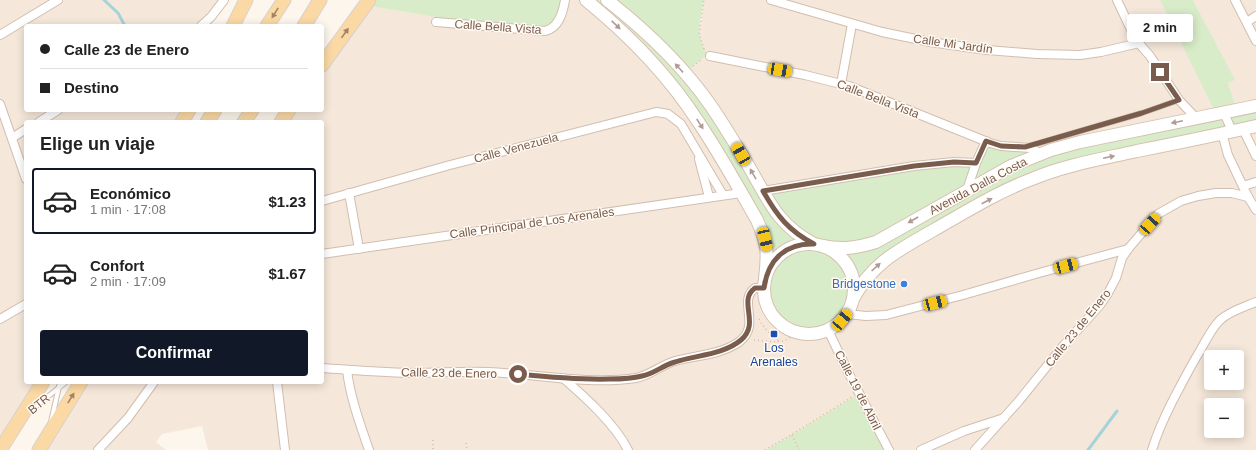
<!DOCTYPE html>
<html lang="es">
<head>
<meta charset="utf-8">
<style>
  body { margin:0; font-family:Helvetica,sans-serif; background:#f2f2f2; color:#222; height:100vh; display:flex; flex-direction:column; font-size:15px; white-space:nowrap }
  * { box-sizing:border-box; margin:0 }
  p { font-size:13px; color:#767676 }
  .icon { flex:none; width:22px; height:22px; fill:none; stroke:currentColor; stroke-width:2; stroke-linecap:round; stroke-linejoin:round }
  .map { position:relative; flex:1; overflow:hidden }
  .panel { position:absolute; left:24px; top:120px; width:300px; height:264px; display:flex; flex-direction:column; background:#fff; border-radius:4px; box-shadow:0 2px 10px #0003 }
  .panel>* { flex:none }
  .top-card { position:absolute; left:24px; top:24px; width:300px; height:88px; border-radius:4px; box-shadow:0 2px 10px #0003; display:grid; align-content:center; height:88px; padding:0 16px; background:#fff }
  .buttons { position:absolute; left:1204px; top:350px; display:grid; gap:8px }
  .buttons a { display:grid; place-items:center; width:40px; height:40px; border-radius:4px; background:#fff; box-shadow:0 2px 10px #0003; font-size:20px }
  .end { position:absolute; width:18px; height:18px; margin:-9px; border:5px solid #7a5c4d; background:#fff; box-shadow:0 0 0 2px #fff }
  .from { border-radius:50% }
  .bubble { position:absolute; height:28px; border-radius:4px; background:#fff; box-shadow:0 2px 10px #0003; font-size:13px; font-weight:600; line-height:28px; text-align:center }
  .car { position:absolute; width:12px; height:24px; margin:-12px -6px; border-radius:5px; box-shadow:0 0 3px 1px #0007; background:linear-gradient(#f5c518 24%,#345 0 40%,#f5c518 0 76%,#345 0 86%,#f5c518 0) }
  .top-card b { display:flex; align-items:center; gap:14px; height:38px; font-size:15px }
  .top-card b+b { border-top:1px solid #e0e0e0 }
  .top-card i { width:10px; height:10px; background:#222 }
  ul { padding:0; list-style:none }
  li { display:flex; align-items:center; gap:12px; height:66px; margin:0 8px 6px; padding:0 8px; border:2px solid transparent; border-radius:4px }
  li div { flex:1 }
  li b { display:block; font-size:15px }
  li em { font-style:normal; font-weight:600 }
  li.selected { border-color:#111827 }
  li>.icon { width:36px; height:36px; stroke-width:1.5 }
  h2 { padding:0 16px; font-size:18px; line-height:48px }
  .button { display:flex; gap:8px; margin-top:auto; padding:8px 16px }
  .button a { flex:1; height:46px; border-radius:4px; background:#111827; color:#fff; font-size:16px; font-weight:600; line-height:46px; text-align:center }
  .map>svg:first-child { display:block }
  .residential { fill:#f5e8da; fill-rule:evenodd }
  .green { fill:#d8ecc9 }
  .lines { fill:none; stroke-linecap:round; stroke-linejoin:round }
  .stream { stroke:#a5d3da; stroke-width:3 }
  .lane-casing { stroke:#d1beb0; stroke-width:6 }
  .street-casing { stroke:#d1beb0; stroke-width:10 }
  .secondary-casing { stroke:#d6c0b0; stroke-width:14 }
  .primary-casing { stroke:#dad1cd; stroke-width:15 }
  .path { stroke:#d9b8a5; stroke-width:1.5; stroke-dasharray:1 3; stroke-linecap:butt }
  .lane { stroke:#fff; stroke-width:4 }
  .street { stroke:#fff; stroke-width:8 }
  .secondary { stroke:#fff; stroke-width:12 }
  .primary { stroke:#fbd9a5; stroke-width:13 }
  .oneway { fill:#a18267 }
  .oneway2 { fill:#af9d94 }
  .route { stroke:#7a5c4d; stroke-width:5 }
  .shop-dot { fill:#3f7fe0; stroke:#fffaf3; stroke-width:1.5 }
  .transit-dot { fill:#1a4fb4; stroke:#fffaf3; stroke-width:1.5 }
  .labels { text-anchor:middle; stroke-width:3; stroke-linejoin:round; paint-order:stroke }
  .street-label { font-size:12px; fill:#7a5c4d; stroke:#fffaf3 }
  .shop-label { font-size:12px; fill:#366cbe; stroke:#fffaf3; text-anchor:end }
  .transit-label { font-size:12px; fill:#164399; stroke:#fffaf3 }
</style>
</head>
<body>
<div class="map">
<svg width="1256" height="450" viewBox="0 0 1256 450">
  <rect width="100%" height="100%" fill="#fdf6ec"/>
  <g class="residential">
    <path d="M0,0H224L205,26H26V110H189L182,122H26V382H43L0,450Z"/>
    <path d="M369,0H586L668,80L762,230L764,288L767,304L775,318L788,329L796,332L812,334L820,333L835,326L847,314L853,299L870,273L1020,184L1256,126V450H208L202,426L162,434L156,442L166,450H40L81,382H322V122H281L289,110H322V65ZM1211,357H1237V383H1211ZM1211,405H1237V431H1211Z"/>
    <path d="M704,0H1160L1188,56L1216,114L976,163L763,191L684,74L704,57L710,56L705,50L701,44L699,34Z"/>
    <path d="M1193,0H1256V106L1237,110L1228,83L1234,80Z"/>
  </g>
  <g class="green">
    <path d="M369,0H565L554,28L436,22V17L365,5Z"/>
    <path d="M586,0H704C700,21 694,39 710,56L704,57L684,74L763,191L881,172L976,163L986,141L1036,150L1216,114L1160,0H1193L1235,80L1228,83L1237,110L1256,106V126L1051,172L901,249L853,299L851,307L842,320L835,326L820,333L812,334L796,332L788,329L775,318L767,304L765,296L764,288L767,247L685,102Z"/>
    <path d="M858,394L888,450H766L799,431Z"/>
  </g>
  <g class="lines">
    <g class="stream">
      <path d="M104,0L118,13L125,26"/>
      <path d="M1088,450L1117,411"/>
    </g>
    <g class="lane-casing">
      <g id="lane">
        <path d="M1029,146L1142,113L1179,100"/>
        <path d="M30,411L66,382"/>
        <path d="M51,422L60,382"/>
      </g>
    </g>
    <g class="street-casing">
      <g id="street">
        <path d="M771,0L882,32L930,42L987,50L1037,54L1080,55L1101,52L1139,43"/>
        <path d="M1117,0L1136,40L1150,56L1179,100L1196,118"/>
        <path d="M1235,0L1256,41"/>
        <path d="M436,22L545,31C559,28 563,12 565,0"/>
        <path d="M1247,22L1256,16"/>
        <path d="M201,26L211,17L224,0"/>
        <path d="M0,35L58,0"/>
        <path d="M710,56L805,75L849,86L990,143L1001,146L1031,148L1041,154"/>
        <path d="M841,84L852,24"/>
        <path d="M0,104L26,179"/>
        <path d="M1224,113L1232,131"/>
        <path d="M39,122L58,110"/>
        <path d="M1243,129L1256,156"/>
        <path d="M1222,133L1228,155L1248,197L1256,210"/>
        <path d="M12,138L26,129"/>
        <path d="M699,159L709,197"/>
        <path d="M1243,186L1256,182"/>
        <path d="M967,190L976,163L986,141"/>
        <path d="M763,191L914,166L954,162L976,163"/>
        <path d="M349,193L359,249"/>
        <path d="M322,201L450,165L656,112L663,113L668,114L681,124L723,195"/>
        <path d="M322,254L741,193"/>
        <path d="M847,314L866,316L886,315L963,295L1039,273L1128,249"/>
        <path d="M0,319L26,304"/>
        <path d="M828,330L848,372L889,450"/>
        <path d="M322,368C353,370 385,373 416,373C440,373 464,371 488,372C537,374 589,385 636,378C651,375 661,365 675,361C697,355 720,355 739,342C762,325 737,301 755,288H764"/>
        <path d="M347,370C350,397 360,424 369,450"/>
        <path d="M563,378C585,397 615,424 628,450"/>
        <path d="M277,382L285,450"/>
        <path d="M98,450L128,418L154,382"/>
        <path d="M921,450L964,431L1004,418"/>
        <path d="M975,450L1018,402L1064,345L1100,305L1107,295L1116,278L1122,258L1128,249L1158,214L1181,201L1198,196L1216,193H1232L1248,197"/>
        <path d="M1152,450C1157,433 1164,418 1172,402C1181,385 1190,367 1200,351C1206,340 1212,328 1220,320C1230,311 1244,307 1256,302"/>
      </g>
    </g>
    <g class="secondary-casing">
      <g id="secondary">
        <path d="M586,0C629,35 669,76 699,123C720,154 738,187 757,220C768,245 768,252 765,279"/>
        <path d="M607,0C644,29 684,67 711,106C724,125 736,145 748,165C768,199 777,225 814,244"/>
        <circle cx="809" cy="289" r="45"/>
        <path d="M822,246C843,250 856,248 876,242L1011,166L1051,150L1080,142L1256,106"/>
        <path d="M853,299C872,263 899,250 932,231C964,213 997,192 1032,179C1065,165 1102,159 1137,151C1177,143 1216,135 1256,126"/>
      </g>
    </g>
    <g class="primary-casing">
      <g id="primary">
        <path d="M233,26L246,0"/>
        <path d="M267,26L284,0"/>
        <path d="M304,26L320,0"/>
        <path d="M322,65L369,0"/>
        <path d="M182,122L189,110"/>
        <path d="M207,122L215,110"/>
        <path d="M244,122L252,110"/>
        <path d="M281,122L289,110"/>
        <path d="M0,450L43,382"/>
        <path d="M39,450L81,382"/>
      </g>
    </g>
    <g class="path">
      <path d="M704,49L699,34L704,0"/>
      <path d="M693,66L701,60"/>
      <path d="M759,319C764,329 772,335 780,342"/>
      <path d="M754,340C768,341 786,346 796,332"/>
      <path d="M792,435L799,450"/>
      <path d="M433,440V450"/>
      <path d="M466,443L467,450"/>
      <path d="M765,450L799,430L852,397"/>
    </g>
    <use href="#lane" class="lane"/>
    <use href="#street" class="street"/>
    <use href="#secondary" class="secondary"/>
    <use href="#primary" class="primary"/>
  </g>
  <defs><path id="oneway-solid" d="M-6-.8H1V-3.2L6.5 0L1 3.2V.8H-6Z"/></defs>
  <g class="oneway">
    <use href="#oneway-solid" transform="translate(275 13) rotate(122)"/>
    <use href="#oneway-solid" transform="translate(345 33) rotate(-54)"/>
    <use href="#oneway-solid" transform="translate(71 398) rotate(-58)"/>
  </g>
  <g class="oneway2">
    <use href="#oneway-solid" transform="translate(616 25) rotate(43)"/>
    <use href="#oneway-solid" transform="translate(679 68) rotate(-133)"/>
    <use href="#oneway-solid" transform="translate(1177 122) rotate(168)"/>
    <use href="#oneway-solid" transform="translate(700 124) rotate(57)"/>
    <use href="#oneway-solid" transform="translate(1109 157) rotate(-12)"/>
    <use href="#oneway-solid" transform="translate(753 174) rotate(-120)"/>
    <use href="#oneway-solid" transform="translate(987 201) rotate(-28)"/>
    <use href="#oneway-solid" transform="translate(913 220) rotate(150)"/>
    <use href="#oneway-solid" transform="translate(876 267) rotate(-42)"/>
  </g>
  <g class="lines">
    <path class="route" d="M518,374C548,377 578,380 609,379C620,379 631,379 642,376C654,374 663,365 675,362C696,355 723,355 741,340C761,323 737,301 755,288H764C768,259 786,243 814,244C789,231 777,216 763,191L914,166L954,162L976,163L986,141L1001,146L1025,147L1142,113L1179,100L1160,72"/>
  </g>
  <circle class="shop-dot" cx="904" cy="284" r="4"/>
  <rect class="transit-dot" x="770" y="330" width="8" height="8" rx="2"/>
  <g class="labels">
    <g class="street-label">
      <text transform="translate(498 27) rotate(4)" y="4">Calle Bella Vista</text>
      <text transform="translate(953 44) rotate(8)" y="4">Calle Mi Jardín</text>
      <text transform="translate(878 99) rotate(21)" y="4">Calle Bella Vista</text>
      <text transform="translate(516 148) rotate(-15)" y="4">Calle Venezuela</text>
      <text transform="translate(978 186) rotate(-28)" y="4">Avenida Dalla Costa</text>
      <text transform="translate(532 223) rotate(-8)" y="4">Calle Principal de Los Arenales</text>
      <text transform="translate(1078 328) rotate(-51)" y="4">Calle 23 de Enero</text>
      <text transform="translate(449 373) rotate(1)" y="4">Calle 23 de Enero</text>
      <text transform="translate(858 390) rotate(63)" y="4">Calle 19 de Abril</text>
      <text transform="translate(39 404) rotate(-39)" y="4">BTR</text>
    </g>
    <g class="shop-label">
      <text x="896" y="288">Bridgestone</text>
    </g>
    <g class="transit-label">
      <text x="774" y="352">Los<tspan x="774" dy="14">Arenales</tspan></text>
    </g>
  </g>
</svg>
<div class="buttons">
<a>+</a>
<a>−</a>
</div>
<i class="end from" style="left:518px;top:374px"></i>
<i class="end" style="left:1160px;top:72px"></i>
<div class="bubble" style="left:1127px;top:14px;width:66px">2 min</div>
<i class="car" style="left:780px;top:70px;rotate:100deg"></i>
<i class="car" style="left:741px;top:154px;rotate:330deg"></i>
<i class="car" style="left:1150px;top:224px;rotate:42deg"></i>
<i class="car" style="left:765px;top:239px;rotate:167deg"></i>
<i class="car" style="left:1066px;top:266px;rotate:75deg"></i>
<i class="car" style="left:935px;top:303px;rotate:75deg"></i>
<i class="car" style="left:842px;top:320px;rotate:40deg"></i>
<div class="top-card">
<b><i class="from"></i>Calle 23 de Enero</b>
<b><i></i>Destino</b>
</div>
<section class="panel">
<h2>Elige un viaje</h2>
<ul>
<li class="selected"><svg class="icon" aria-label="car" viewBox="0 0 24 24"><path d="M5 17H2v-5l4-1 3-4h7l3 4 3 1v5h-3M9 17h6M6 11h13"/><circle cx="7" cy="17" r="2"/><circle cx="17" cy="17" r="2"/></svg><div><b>Económico</b><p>1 min · 17:08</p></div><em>$1.23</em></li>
<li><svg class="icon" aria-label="car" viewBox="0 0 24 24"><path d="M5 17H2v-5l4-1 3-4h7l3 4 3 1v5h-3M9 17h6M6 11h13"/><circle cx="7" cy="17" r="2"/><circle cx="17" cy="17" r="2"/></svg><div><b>Confort</b><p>2 min · 17:09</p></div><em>$1.67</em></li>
</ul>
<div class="button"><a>Confirmar</a></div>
</section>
</div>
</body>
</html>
